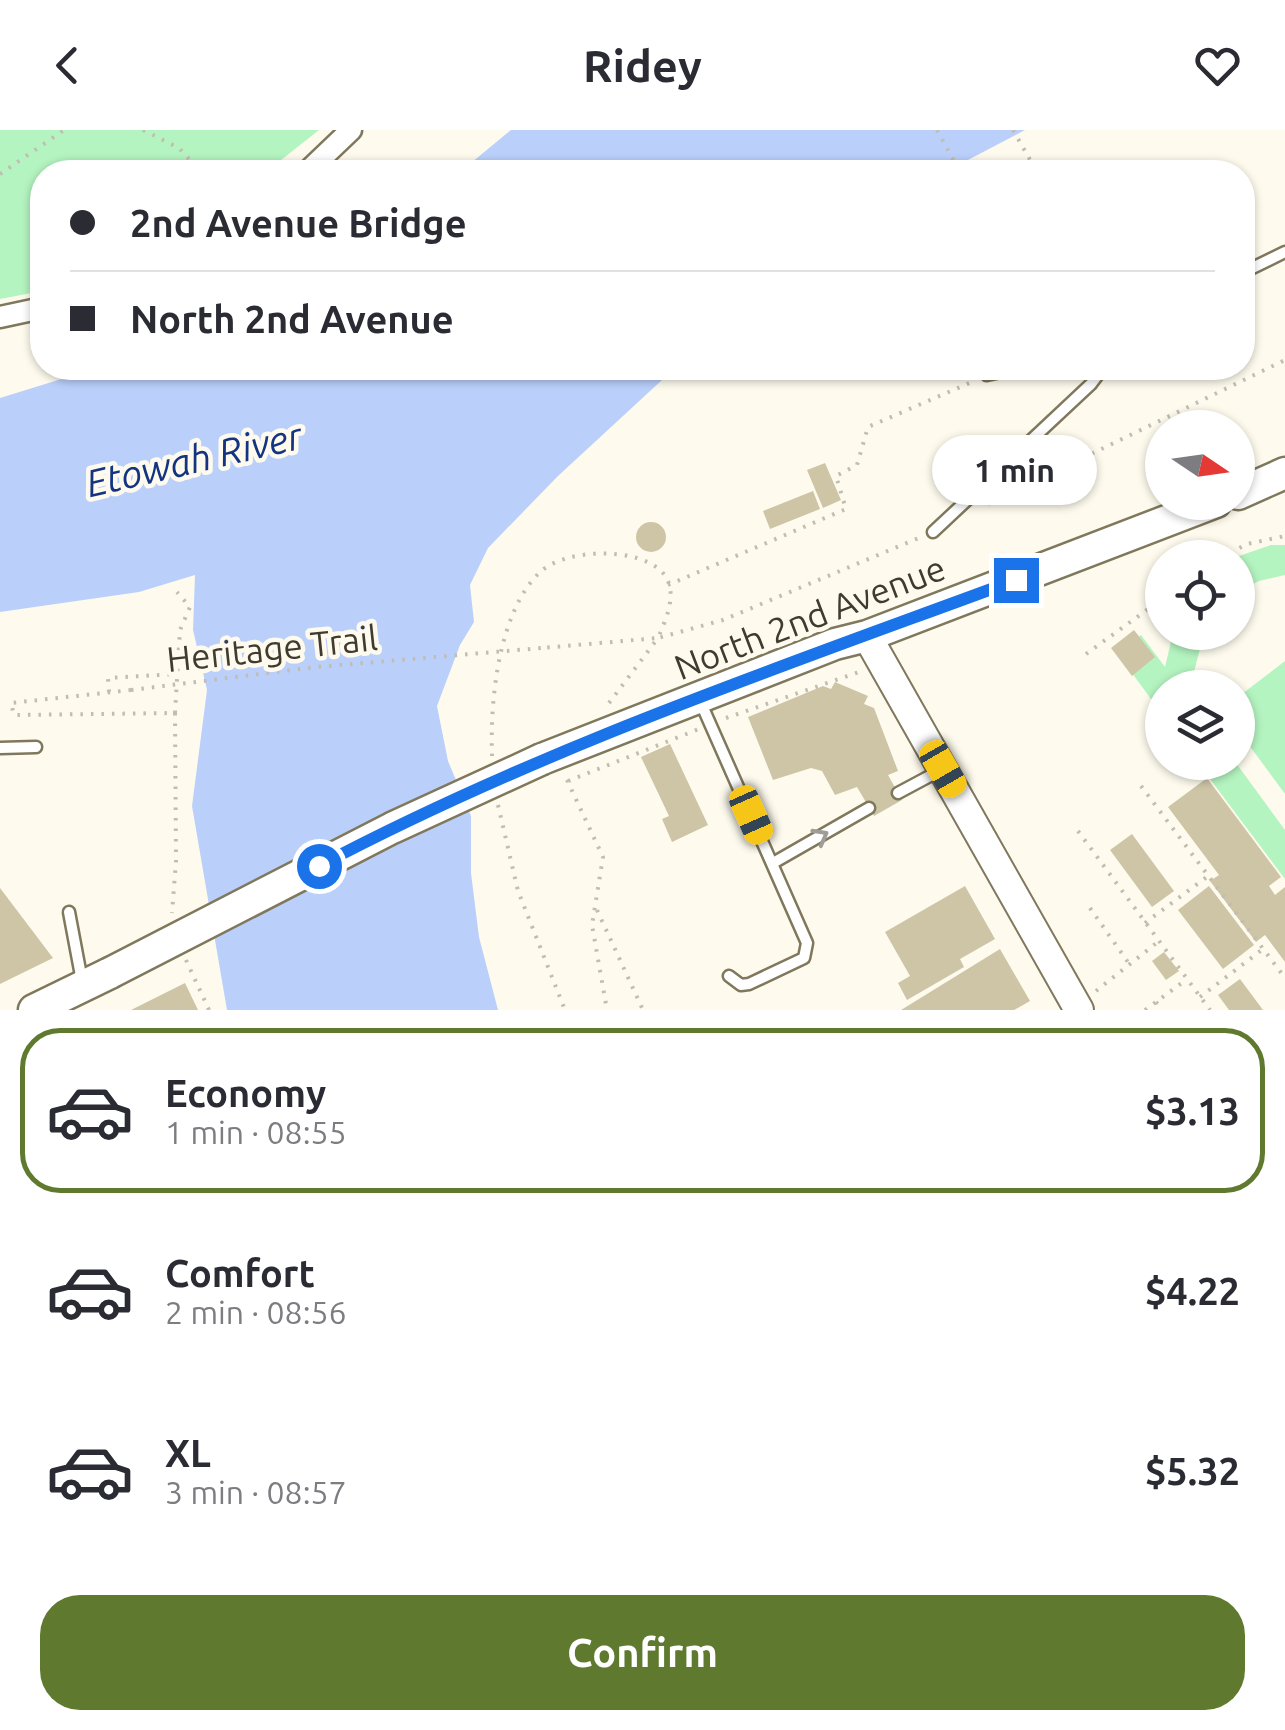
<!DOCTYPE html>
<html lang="en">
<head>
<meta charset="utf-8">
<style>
  body { margin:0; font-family:Ubuntu,sans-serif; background:#f7f7f7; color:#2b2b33; height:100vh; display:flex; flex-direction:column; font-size:38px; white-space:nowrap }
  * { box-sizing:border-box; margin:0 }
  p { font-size:32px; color:#7c7c81 }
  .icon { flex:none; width:55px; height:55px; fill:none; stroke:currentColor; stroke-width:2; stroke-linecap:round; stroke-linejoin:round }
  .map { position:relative; height:880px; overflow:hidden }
  .sheet { display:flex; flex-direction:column; background:#fff; flex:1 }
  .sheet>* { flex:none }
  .hud { position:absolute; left:30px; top:30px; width:1225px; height:220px; border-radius:40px; box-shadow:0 2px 8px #0004; display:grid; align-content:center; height:220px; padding:0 40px; background:#fff }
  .needle { width:65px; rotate:103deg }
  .fabs { position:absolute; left:1145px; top:280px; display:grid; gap:20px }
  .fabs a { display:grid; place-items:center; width:110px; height:110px; border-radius:50%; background:#fff; box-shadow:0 2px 8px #0004; font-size:50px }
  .end { position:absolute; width:45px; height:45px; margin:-22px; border:12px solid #1a73e8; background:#fff; box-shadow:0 0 0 5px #fff }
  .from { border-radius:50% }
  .bubble { position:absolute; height:70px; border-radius:35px; background:#fff; box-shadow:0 2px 8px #0004; font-size:32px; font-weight:700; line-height:70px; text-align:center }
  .car { position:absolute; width:30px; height:60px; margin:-30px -15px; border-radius:12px; box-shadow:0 0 8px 2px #0007; background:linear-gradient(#f5c518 24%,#345 0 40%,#f5c518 0 76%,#345 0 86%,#f5c518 0) }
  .hud b { display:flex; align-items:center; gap:35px; height:95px; font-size:38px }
  .hud b+b { border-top:2px solid #e1e1e2 }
  .hud i { width:25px; height:25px; background:#2b2b33 }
  ul { padding:18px 0 0; list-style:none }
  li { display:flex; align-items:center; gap:30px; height:165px; margin:0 20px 15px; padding:0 20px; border:5px solid transparent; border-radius:40px }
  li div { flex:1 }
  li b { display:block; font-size:38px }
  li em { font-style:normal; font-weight:700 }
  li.active { border-color:#5f7a2e }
  li>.icon { width:90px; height:90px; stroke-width:1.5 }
  .cta { display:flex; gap:20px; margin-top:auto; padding:20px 40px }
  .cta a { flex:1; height:115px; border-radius:40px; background:#5f7a2e; color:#fff; font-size:40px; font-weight:700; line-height:115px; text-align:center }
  header { display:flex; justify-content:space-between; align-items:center; height:130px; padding:0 40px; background:#fff; font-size:45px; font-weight:700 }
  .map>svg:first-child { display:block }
  .green { fill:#b4f4c0 }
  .water { fill:#bad0fb }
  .building { fill:#cec5a6 }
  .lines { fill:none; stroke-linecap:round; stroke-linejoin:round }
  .service-casing { stroke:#80785c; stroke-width:15 }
  .minor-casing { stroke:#80785c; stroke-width:25 }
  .tertiary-casing { stroke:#80785c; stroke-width:32 }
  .secondary-casing { stroke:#80785c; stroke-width:35 }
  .path { stroke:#c1bdb1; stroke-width:4; stroke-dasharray:2.5 8; stroke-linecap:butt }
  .service { stroke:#fff; stroke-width:10 }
  .minor { stroke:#fff; stroke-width:20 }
  .tertiary { stroke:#fff; stroke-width:28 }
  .secondary { stroke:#fff; stroke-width:30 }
  .secondary-bridge-casing { stroke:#80785c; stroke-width:35; stroke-linecap:butt }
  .path-bridge { stroke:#c1bdb1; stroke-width:4; stroke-dasharray:2.5 8; stroke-linecap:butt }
  .secondary-bridge { stroke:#fff; stroke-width:30 }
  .oneway { stroke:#9f9d97 }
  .route { stroke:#1a73e8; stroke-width:12 }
  .labels { text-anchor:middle; stroke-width:9; stroke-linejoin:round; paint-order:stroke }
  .street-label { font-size:35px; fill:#3f3b2f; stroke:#fefbee }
  .water-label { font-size:38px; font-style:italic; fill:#143483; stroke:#fefbee }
</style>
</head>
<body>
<header><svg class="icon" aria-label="back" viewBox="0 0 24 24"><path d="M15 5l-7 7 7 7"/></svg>Ridey<svg class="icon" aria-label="heart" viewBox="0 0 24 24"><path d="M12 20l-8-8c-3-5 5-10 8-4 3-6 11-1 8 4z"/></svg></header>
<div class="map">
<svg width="1285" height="880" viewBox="0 0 1285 880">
  <rect width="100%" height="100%" fill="#fefbee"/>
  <g class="green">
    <path d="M0,0H319L266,42H42V161L0,169Z"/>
    <path d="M1271,415H1285V445L1259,451L1238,462L1236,427Z"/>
    <path d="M1173,503H1204L1194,542L1195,557L1162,558V584L1118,524L1141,505L1165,537Z"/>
    <path d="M1285,531V664L1238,600V567Z"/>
    <path d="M1198,633H1236L1285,700V749Z"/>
  </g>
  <g class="water">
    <path d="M511,0H1025L945,42H460Z"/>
    <path d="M97,238H675L558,346L488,418L470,455L474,492L460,515L437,576L448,631L471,686V743L479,807L498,880H227L192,676L207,560L193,500L195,445L139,462L0,482V268Z"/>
  </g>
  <g class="building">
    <path d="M825,333L841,370L823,378L807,340Z"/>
    <path d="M813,361L820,379L770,399L763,381Z"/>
    <circle cx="651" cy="407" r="15"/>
    <path d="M1134,500L1155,527L1132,546L1111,518Z"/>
    <path d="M835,552L868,566L864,574L874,578L898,641L888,645L902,670L874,686L857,657L835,665L822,641L811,638L773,650L748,587L823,556L831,559Z"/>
    <path d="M670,614L708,695L672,712L662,689L669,686L641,627Z"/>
    <path d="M1207,648L1281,747L1269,756L1275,765L1285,757V832L1265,805L1256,812L1210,751L1219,745L1168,677Z"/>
    <path d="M1132,704L1174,761L1152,777L1110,720Z"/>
    <path d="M965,756L995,809L960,829L964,837L907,870L898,853L910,846L885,802Z"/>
    <path d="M1209,756L1254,815L1223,839L1178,780Z"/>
    <path d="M0,758L53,828L0,854Z"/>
    <path d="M1000,819L1030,871L1014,880H901Z"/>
    <path d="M1164,822L1179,841L1166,850L1152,831Z"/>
    <path d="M1240,849L1263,880H1229L1218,865Z"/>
    <path d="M185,853L198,880H131Z"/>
  </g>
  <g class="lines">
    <g class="service-casing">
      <g id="service">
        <path d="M1242,143L1285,122"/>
        <path d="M983,238L987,245L1019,238"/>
        <path d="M933,402L1091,254L1103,238"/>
        <path d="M700,571L807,813L804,828L749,854L741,855L729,846"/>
        <path d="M0,618L36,617"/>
        <path d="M898,663L941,640"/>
        <path d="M773,733L869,678"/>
        <path d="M69,782L82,851"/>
      </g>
    </g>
    <g class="minor-casing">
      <g id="minor">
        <path d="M307,42L351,0"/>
        <path d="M0,187L42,178"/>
      </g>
    </g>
    <g class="tertiary-casing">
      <path id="tertiary" d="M867,506L1079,880"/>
    </g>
    <g class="secondary-casing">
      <g id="secondary">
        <path d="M1238,364L1285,343"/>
        <path d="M542,629L835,514L867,506L1216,372"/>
        <path d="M34,880L110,843"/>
      </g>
    </g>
    <g class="path">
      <path d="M143,0L179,18L201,42"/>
      <path d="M937,0L960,42"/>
      <path d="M1013,0L1037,42"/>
      <path d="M0,44L64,0"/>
      <path d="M988,374L1285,230"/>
      <path d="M1221,428L1247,414L1285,406"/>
      <path d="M668,455L846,379L836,346L857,335L868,297L974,251"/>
      <path d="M1086,524L1162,469"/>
      <path d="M131,560L11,573L14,585L175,583L176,731L172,783"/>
      <path d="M109,562L108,548L176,544"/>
      <path d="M609,573L658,508L723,490L921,407"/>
      <path d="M175,583L180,500L190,477L177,462"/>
      <path d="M726,588L859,542"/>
      <path d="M492,626C490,571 498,484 539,443C564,418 639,416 663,443C679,462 666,489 658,508L542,518"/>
      <path d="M567,650L603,727L592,795L607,880"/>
      <path d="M568,651L699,599"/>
      <path d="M1141,656L1285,848"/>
      <path d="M498,675L518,761L565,880"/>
      <path d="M1078,701L1210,880"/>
      <path d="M1090,778L1130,835"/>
      <path d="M597,780L643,880"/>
      <path d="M1145,793L1208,746"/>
      <path d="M186,830L209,880"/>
      <path d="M1096,861L1159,811"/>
      <path d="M1200,867L1263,819"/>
      <path d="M1156,872L1162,880"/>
      <path d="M1145,880L1187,849"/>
    </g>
    <use href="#service" class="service"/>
    <use href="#minor" class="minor"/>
    <use href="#tertiary" class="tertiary"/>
    <use href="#secondary" class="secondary"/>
    <g class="secondary-bridge-casing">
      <path id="secondary-bridge" d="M110,843L392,698L542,629"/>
    </g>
    <path class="path-bridge" d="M131,560L316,537L542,518"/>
    <use href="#secondary-bridge" class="secondary-bridge"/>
  </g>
  <defs><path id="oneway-chevron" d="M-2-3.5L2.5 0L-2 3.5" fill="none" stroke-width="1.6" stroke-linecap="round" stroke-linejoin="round" transform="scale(2.5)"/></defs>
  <use class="oneway" href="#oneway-chevron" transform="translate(821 706) rotate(-29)"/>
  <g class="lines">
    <path class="route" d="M319,736C542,618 781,537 1016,450"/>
  </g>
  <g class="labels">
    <g class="street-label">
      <text transform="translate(810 488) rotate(-21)" y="12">North 2nd Avenue</text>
      <text transform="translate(272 519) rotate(-6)" y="12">Heritage Trail</text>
    </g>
    <g class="water-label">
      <text transform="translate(194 330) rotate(-13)" y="13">Etowah River</text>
    </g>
  </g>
</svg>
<div class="fabs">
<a><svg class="needle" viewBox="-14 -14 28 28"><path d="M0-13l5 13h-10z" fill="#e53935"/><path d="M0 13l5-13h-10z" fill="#7c7c81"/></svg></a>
<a><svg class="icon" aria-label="locate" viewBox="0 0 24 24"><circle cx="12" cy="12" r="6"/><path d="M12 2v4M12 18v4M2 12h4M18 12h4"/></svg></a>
<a><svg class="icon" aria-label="layers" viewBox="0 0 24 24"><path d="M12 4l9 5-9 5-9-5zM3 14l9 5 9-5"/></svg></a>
</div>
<i class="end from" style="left:319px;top:736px"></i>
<i class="end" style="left:1016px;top:450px"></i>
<div class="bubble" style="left:932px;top:305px;width:165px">1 min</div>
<i class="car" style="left:943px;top:639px;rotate:150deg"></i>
<i class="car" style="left:751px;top:685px;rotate:156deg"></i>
<div class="hud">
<b><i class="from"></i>2nd Avenue Bridge</b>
<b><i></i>North 2nd Avenue</b>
</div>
</div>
<section class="sheet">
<ul>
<li class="active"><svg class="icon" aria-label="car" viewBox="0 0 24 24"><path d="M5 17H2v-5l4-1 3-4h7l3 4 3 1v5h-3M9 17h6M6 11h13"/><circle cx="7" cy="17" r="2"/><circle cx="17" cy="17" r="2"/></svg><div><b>Economy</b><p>1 min · 08:55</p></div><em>$3.13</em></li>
<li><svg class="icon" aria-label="car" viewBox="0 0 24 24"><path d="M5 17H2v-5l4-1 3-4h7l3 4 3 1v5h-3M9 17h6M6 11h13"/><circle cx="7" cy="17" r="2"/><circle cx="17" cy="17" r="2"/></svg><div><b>Comfort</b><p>2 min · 08:56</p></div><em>$4.22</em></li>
<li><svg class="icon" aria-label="car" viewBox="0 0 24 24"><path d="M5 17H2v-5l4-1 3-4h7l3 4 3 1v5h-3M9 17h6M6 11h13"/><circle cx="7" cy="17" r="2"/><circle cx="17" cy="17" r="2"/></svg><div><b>XL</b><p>3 min · 08:57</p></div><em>$5.32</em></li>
</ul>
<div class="cta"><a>Confirm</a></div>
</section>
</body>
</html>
